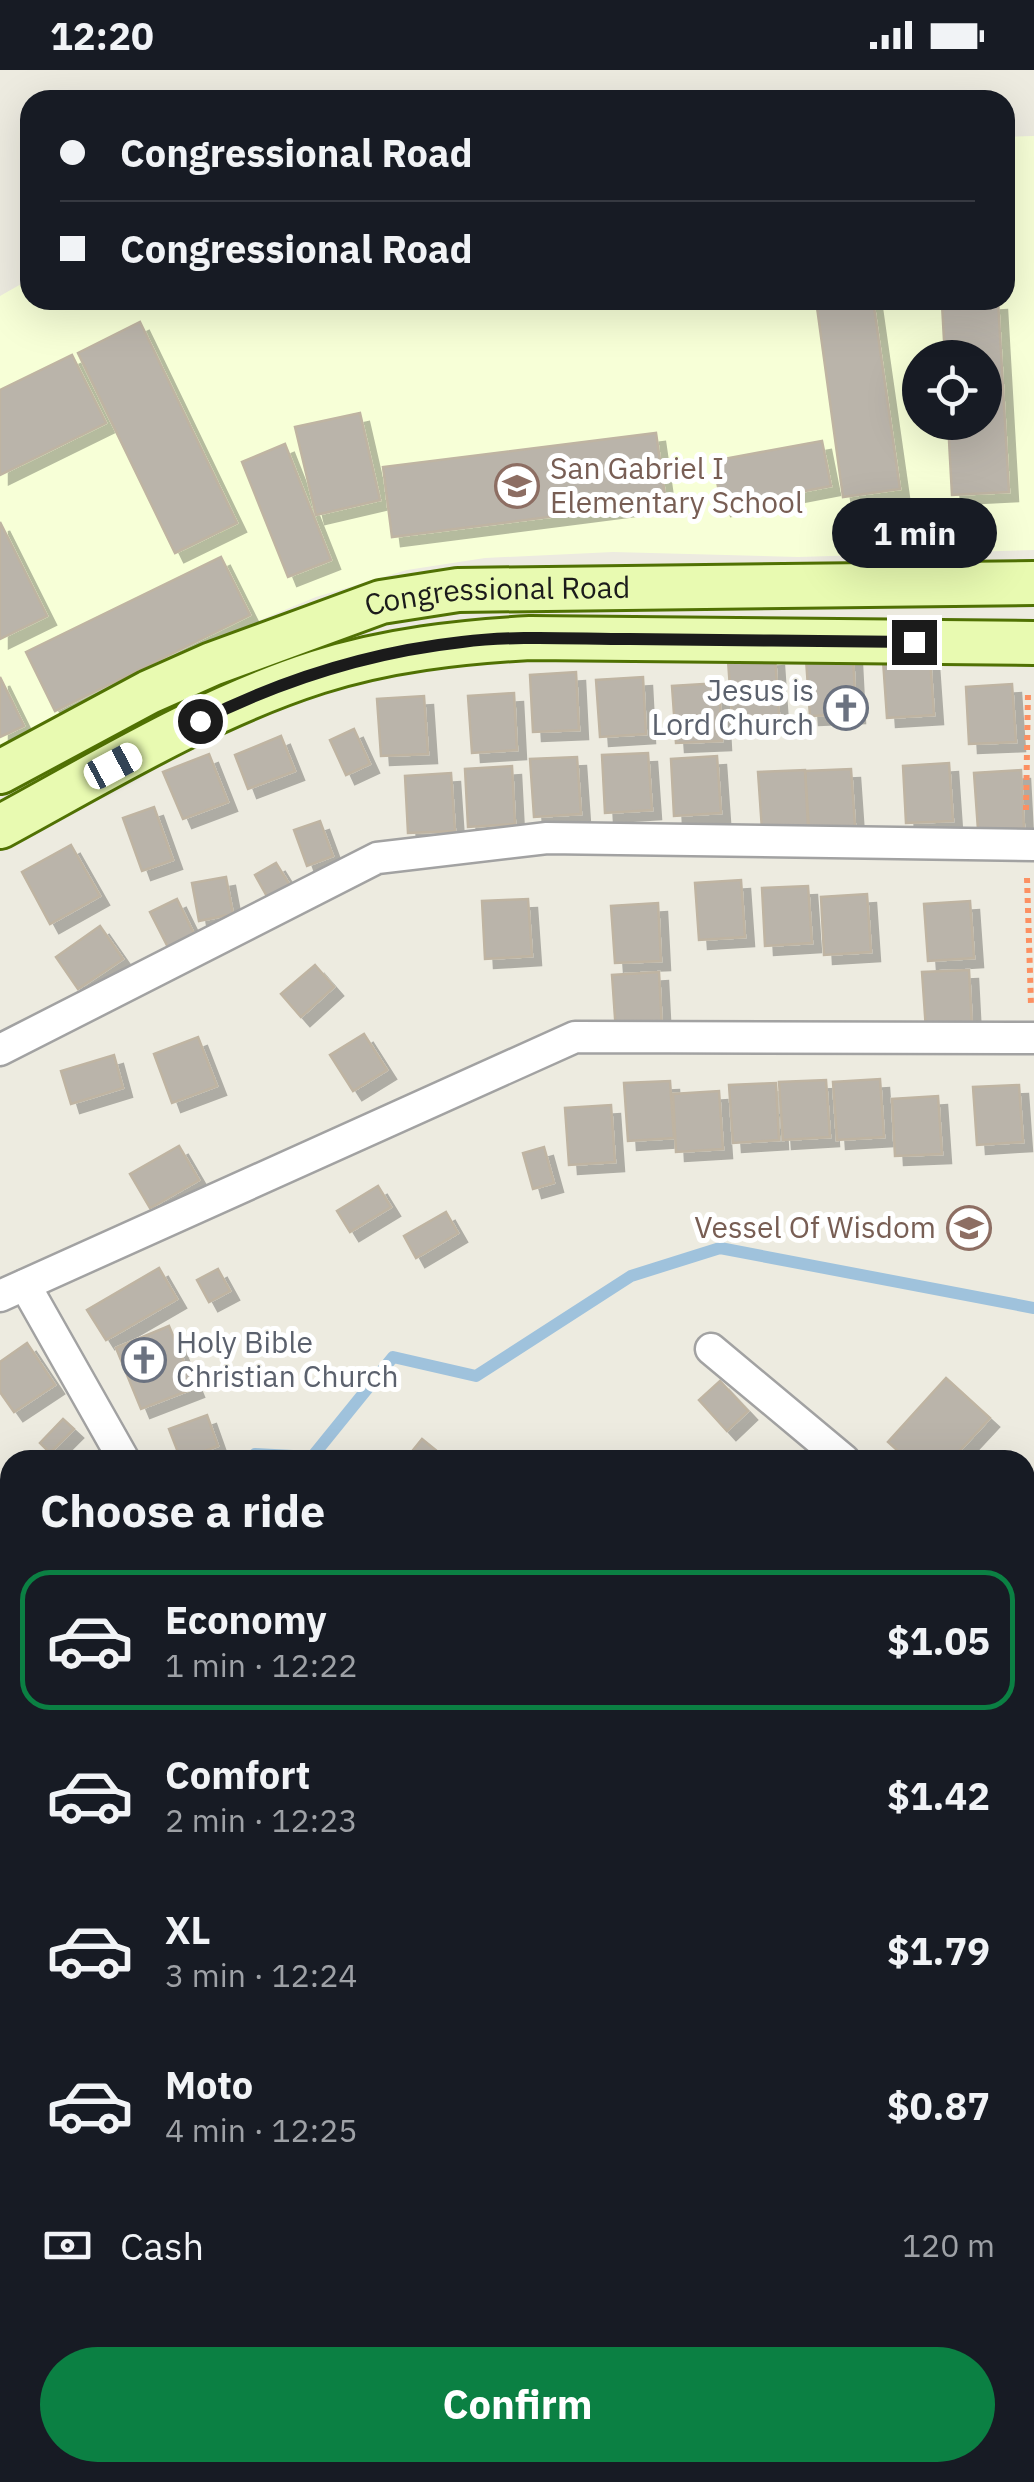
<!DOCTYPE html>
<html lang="en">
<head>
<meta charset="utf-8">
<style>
  body { margin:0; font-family:"IBM Plex Sans",sans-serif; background:#20242c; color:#f1f3f6; height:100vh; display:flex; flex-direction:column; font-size:38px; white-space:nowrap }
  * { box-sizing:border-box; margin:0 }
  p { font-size:32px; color:#9ea1a6 }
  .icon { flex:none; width:55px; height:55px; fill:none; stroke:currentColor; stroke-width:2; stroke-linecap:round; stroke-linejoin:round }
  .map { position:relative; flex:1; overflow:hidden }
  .drawer { position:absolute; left:0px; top:1380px; width:1035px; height:1032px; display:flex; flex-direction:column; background:#171b24; border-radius:30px 30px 0 0; box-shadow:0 10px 40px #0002 }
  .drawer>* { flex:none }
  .banner { position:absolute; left:20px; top:20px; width:995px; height:220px; border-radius:30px; box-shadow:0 10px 40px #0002; display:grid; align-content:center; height:220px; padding:0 40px; background:#171b24 }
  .buttons { position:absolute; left:902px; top:270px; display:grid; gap:20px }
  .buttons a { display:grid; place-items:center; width:100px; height:100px; border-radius:50%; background:#171b24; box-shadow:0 10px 40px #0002; font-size:50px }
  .end { position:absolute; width:45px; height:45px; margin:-22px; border:12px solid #1b1b1b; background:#fff; box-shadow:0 0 0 5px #fff }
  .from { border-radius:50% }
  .bubble { position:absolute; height:70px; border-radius:35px; background:#171b24; box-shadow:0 10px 40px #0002; font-size:32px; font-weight:700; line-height:70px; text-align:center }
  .car { position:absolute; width:30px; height:60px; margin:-30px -15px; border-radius:12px; box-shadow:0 0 8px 2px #0007; background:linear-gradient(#fff 24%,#345 0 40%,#fff 0 76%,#345 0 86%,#fff 0) }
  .banner b { display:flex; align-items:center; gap:35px; height:95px; font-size:38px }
  .banner b+b { border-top:2px solid #363941 }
  .banner i { width:25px; height:25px; background:#f1f3f6 }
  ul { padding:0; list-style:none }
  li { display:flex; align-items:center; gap:30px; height:140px; margin:0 20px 15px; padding:0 20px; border:5px solid transparent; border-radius:30px }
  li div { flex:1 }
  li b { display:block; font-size:38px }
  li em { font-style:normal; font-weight:700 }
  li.selected { border-color:#0b8043 }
  li>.icon { width:90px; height:90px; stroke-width:1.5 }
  h2 { padding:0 40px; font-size:45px; line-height:120px }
  .pay { display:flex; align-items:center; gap:25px; height:110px; padding:0 40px; font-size:38px }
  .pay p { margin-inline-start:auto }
  .cta { display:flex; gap:20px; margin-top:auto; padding:20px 40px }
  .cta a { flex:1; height:115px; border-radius:60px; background:#0b8043; color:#fff; font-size:40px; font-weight:700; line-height:115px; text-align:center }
  .status { display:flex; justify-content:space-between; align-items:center; height:70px; padding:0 50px; background:#171b24; direction:ltr }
  .status svg { height:28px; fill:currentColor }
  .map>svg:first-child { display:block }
  .education { fill:#f7ffd7; fill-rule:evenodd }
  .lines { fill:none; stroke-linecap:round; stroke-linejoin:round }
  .stream { stroke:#9fc2dc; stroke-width:12 }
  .river { stroke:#9fc2dc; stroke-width:72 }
  .building { fill:#bab4aa; stroke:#bfb4a2; stroke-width:2.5; filter:url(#shadow) }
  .street-casing { stroke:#a2a2a2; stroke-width:35 }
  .secondary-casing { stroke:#507103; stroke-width:48 }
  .path { stroke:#fc9062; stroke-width:6; stroke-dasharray:5 5; stroke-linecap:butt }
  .street { stroke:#fff; stroke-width:30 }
  .secondary { stroke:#e8fab1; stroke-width:42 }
  .route { stroke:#1b1b1b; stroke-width:12 }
  .labels { text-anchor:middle; stroke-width:10; stroke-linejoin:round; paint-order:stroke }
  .education-label { font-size:30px; fill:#785e54; stroke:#fff; text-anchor:start }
  .street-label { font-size:30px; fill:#1b1b1b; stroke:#fff }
  .worship-label { font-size:30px; fill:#5b616d; stroke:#fff; text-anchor:end }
</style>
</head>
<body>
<div class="status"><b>12:20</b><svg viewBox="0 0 49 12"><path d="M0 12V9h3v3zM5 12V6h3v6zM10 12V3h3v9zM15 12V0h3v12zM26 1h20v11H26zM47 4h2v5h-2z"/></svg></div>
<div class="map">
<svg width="1034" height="2412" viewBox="0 0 1034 2412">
  <defs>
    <filter id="shadow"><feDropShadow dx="9" dy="9" stdDeviation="0" flood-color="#0004"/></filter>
  </defs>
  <rect width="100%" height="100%" fill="#edebe0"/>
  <path class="education" d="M1034,66V480L798,487L613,482L485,488L407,500L316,527L258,551L0,677V226L30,209V230H1005V67ZM920,288H985V352H920Z"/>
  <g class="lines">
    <g class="stream">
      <path d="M248,1390L255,1384L312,1387L393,1287L476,1306L631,1206L720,1178L1034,1238"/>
      <path d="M0,1470L10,1469"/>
    </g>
    <g class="river">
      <path d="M0,1894L10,1888"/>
      <path d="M1025,1973L1034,1988"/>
    </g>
  </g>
  <g class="building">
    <path d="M816,230H873L900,419L843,427Z"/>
    <path d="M998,231L1009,422L952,425L948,352H985V288H945L942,234Z"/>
    <path d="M140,252L237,453L175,483L78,283Z"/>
    <path d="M72,285L106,353L0,405V320Z"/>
    <path d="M360,343L380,430L316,445L295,357Z"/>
    <path d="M656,363L666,432L392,467L383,397Z"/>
    <path d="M822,371L831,416L722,437L713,391Z"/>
    <path d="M285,374L331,490L288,507L242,392Z"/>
    <path d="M0,452L47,546L0,569Z"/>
    <path d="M221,487L250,545L55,641L26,582Z"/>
    <path d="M853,586L856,644L810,646L806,589Z"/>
    <path d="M775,587L779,645L732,647L728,590Z"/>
    <path d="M930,588L934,645L887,648L883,590Z"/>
    <path d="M576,602L579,660L533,662L530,605Z"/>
    <path d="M0,607L24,656L0,667Z"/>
    <path d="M643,607L646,664L600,667L596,610Z"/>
    <path d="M719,613L722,671L676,673L672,616Z"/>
    <path d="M1012,614L1016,672L969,674L966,617Z"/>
    <path d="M514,623L517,680L472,683L468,626Z"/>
    <path d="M424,626L428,684L381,686L377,629Z"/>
    <path d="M354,659L370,694L346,705L330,670Z"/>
    <path d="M281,666L295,701L248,719L235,685Z"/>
    <path d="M648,683L652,740L605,743L602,685Z"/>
    <path d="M209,684L228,732L183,749L163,702Z"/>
    <path d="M717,686L721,743L674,746L671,689Z"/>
    <path d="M577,687L581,744L534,747L530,689Z"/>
    <path d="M949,693L953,751L906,753L903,696Z"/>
    <path d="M512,696L515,754L468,757L465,699Z"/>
    <path d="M851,699L855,756L809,759L805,701Z"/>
    <path d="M805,700L808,757L762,760L758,702Z"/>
    <path d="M1021,700L1024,758L978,760L974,703Z"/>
    <path d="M451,703L455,761L408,763L405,706Z"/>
    <path d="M154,737L173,790L142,801L123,748Z"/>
    <path d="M320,751L333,786L307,796L294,760Z"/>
    <path d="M71,775L100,826L50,854L22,802Z"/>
    <path d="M276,793L291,817L269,830L255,805Z"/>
    <path d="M226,807L233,844L199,851L192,813Z"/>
    <path d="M741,810L745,867L699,870L695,813Z"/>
    <path d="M808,816L812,873L765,876L762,818Z"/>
    <path d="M867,824L871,882L824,885L821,827Z"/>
    <path d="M177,829L198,872L172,885L150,842Z"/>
    <path d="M528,829L532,886L485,889L482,831Z"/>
    <path d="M970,831L974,888L928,891L924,834Z"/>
    <path d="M658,833L661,891L615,893L611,836Z"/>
    <path d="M100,856L123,889L78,919L56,887Z"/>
    <path d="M315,895L334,917L301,947L281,924Z"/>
    <path d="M969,900L972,957L926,960L922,902Z"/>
    <path d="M659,902L662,960L616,962L612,905Z"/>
    <path d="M364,964L387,1000L353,1021L330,985Z"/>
    <path d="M198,967L217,1016L172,1033L154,984Z"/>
    <path d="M114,985L123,1018L71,1034L61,1001Z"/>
    <path d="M880,1009L884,1067L837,1070L833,1012Z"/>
    <path d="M826,1010L830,1067L783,1070L779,1012Z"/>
    <path d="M670,1011L674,1068L628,1071L624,1013Z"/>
    <path d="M776,1013L779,1070L733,1073L729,1015Z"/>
    <path d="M1019,1015L1023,1072L977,1075L973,1017Z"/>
    <path d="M719,1021L723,1079L676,1082L673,1024Z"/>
    <path d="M938,1026L942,1084L895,1086L892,1029Z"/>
    <path d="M611,1035L615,1092L569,1095L565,1038Z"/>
    <path d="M179,1076L199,1110L150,1138L130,1104Z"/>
    <path d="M544,1077L554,1113L533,1119L523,1083Z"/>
    <path d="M378,1116L391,1137L350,1162L337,1141Z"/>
    <path d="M446,1142L458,1163L416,1188L404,1166Z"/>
    <path d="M159,1198L177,1229L106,1270L87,1240Z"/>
    <path d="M218,1199L230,1221L209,1232L197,1210Z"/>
    <path d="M169,1256L195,1318L141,1339L116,1278Z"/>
    <path d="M27,1273L55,1315L14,1342L0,1322V1292Z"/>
    <path d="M946,1308L990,1348L951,1390H908L888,1372Z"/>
    <path d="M720,1311L748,1341L727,1361L699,1330Z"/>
    <path d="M207,1345L218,1376L181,1390L169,1359Z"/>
    <path d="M63,1349L74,1359L50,1383L40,1373Z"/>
    <path d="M422,1369L443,1386L440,1390H405Z"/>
    <path d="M1025,1594L1034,1606L1025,1615Z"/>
    <path d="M1029,1625L1034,1630V1695L1025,1686V1629Z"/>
  </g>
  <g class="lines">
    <g class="street-casing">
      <g id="street">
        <path d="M0,980L377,788L547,768L1034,775"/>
        <path d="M25,1215L124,1390"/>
        <path d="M0,1226L575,967L1034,968"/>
        <path d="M711,1279L844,1390"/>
        <path d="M1025,1542L1034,1549"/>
        <path d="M505,2402L514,2412"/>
      </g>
    </g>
    <g class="secondary-casing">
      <g id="secondary">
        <path id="s1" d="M0,702L149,622L212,594L381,532L458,520L1034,513"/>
        <path d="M0,757C103,701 206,638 318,602C387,580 459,572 530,568L1034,573"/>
      </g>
    </g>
    <g class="path">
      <path d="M1026,740L1028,622"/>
      <path d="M1027,808L1031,935"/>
    </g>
    <use href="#street" class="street"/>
    <use href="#secondary" class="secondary"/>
  </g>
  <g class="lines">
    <path class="route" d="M200,651C282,610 371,582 462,572C518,565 575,569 630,569C725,570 819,571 914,572"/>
  </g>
  <defs>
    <g id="school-ring" transform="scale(2.25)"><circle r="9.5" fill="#fff" stroke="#8d6e63" stroke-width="1.5"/><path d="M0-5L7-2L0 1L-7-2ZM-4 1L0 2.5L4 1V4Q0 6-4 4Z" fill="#8d6e63"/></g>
    <g id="church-ring" transform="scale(2.25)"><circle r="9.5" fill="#fff" stroke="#6b7280" stroke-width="1.5"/><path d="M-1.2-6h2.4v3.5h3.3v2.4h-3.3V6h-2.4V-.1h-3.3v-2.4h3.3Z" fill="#6b7280"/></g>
  </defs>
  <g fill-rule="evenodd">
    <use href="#school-ring" x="517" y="416"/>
    <use href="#church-ring" x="846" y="638"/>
    <use href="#school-ring" x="969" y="1158"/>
    <use href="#church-ring" x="144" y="1290"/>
  </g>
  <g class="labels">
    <g class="education-label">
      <text x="550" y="409">San Gabriel I<tspan x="550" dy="34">Elementary School</tspan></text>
      <text x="936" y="1168" text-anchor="end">Vessel Of Wisdom</text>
    </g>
    <g class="street-label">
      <text dy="10" stroke="none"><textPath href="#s1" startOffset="535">Congressional Road</textPath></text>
    </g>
    <g class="worship-label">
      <text x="814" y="631">Jesus is<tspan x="814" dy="34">Lord Church</tspan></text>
      <text x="176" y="1283" text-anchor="start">Holy Bible<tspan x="176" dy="34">Christian Church</tspan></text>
    </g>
  </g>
</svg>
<div class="buttons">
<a><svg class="icon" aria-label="locate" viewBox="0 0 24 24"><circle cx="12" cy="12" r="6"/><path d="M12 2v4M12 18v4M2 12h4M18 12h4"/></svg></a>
</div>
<i class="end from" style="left:200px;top:651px"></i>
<i class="end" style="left:914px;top:572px"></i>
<div class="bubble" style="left:832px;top:428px;width:165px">1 min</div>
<i class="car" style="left:113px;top:696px;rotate:62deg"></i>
<div class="banner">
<b><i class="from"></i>Congressional Road</b>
<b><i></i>Congressional Road</b>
</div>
<section class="drawer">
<h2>Choose a ride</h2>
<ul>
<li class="selected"><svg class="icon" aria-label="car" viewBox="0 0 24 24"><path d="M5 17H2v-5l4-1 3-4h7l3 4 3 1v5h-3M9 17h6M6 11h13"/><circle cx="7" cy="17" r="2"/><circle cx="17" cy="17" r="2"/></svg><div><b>Economy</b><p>1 min · 12:22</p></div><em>$1.05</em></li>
<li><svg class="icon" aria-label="car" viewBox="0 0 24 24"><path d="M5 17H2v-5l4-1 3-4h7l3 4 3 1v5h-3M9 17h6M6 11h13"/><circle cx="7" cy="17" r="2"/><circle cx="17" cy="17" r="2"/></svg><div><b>Comfort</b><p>2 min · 12:23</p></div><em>$1.42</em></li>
<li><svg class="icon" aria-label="car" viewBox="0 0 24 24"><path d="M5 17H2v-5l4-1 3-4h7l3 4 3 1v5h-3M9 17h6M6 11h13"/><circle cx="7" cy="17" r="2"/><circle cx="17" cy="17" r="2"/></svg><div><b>XL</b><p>3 min · 12:24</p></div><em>$1.79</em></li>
<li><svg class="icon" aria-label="car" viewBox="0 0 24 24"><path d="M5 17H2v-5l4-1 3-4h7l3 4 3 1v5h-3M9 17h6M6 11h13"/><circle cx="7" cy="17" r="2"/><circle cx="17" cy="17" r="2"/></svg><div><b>Moto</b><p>4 min · 12:25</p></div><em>$0.87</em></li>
</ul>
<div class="pay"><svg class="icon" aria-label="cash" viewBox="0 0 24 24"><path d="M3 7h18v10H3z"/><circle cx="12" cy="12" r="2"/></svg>Cash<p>120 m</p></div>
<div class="cta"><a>Confirm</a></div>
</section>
</div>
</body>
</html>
